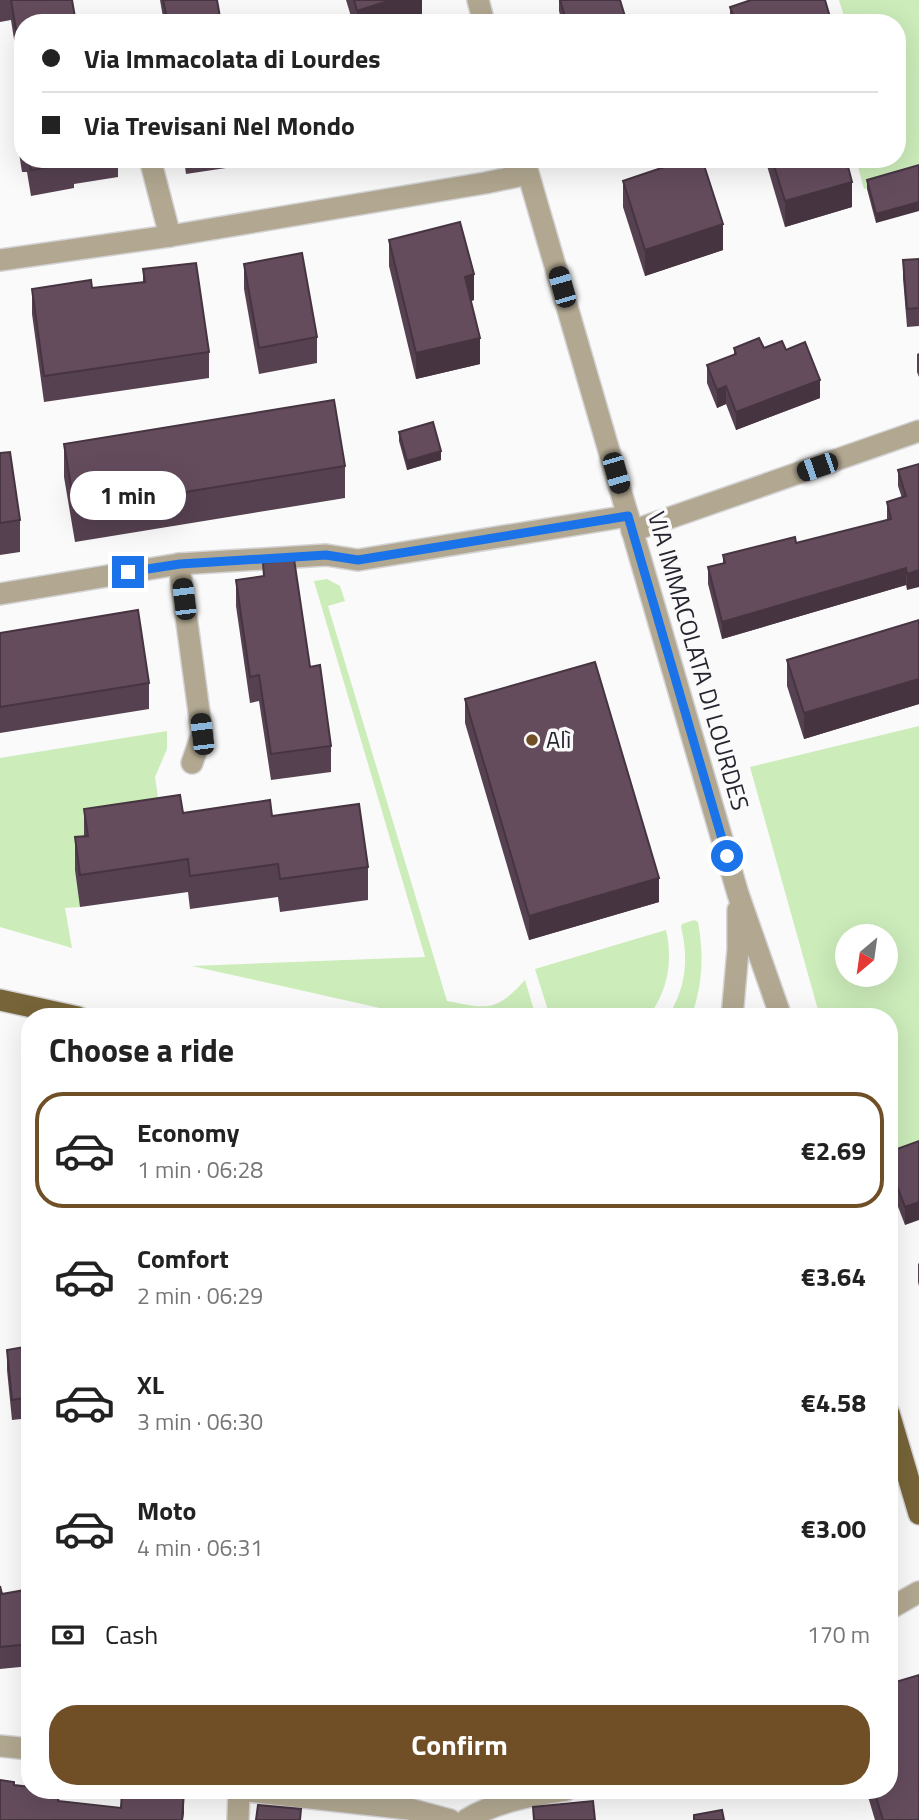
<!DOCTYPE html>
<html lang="en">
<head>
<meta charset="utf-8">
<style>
  body { margin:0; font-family:"Titillium Web",sans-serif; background:#f6f6f6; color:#222; height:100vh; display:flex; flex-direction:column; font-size:26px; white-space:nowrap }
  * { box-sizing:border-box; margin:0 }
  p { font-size:23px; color:#767676 }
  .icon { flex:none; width:38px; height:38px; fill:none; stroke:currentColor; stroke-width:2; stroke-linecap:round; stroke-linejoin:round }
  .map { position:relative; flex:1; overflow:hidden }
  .sheet { position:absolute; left:21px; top:1008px; width:877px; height:791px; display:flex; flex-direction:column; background:#fff; border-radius:28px; box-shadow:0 7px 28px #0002 }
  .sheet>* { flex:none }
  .hud { position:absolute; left:14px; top:14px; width:892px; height:154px; border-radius:28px; box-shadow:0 7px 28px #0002; display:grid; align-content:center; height:154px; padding:0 28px; background:#fff }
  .needle { width:46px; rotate:209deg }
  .buttons { position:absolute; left:835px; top:924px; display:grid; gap:14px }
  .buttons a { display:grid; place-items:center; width:63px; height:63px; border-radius:50%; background:#fff; box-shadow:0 7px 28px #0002; font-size:35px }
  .end { position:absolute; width:32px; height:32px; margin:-16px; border:9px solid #1a73e8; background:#fff; box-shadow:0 0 0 4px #fff }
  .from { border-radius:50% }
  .bubble { position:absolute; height:49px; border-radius:24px; background:#fff; box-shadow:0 7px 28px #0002; font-size:23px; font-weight:700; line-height:49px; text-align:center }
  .car { position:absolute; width:21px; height:42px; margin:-21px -10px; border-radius:9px; box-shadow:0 0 5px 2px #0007; background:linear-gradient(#222 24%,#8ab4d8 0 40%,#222 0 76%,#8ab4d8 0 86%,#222 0) }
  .hud b { display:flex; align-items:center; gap:24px; height:66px; font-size:26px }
  .hud b+b { border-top:2px solid #e0e0e0 }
  .hud i { width:18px; height:18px; background:#222 }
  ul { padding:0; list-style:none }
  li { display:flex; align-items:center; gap:21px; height:116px; margin:0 14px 10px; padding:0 14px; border:4px solid transparent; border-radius:28px }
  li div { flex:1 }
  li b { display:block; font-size:26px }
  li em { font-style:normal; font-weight:700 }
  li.on { border-color:#704e26 }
  li>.icon { width:63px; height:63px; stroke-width:1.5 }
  h2 { padding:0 28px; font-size:32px; line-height:84px }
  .pay { display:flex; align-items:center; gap:18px; height:77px; padding:0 28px; font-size:26px }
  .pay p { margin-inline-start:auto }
  .button { display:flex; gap:14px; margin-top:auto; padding:14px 28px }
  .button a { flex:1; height:80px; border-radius:28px; background:#704e26; color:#fff; font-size:28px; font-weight:700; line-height:80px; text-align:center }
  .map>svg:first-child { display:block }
  .green { fill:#ccecba; fill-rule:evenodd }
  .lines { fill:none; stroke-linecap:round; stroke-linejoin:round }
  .minor-casing { stroke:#d4d3d5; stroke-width:24 }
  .major-casing { stroke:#d4d3d5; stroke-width:24 }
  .minor { stroke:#b2a891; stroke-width:21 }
  .major { stroke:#776438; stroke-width:21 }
  .wall { fill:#564150 }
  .shaded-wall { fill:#463541 }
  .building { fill:#644c5d; stroke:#463541; stroke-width:2 }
  .route { stroke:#1a73e8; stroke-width:9 }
  .poi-dot { fill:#704e26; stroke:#fafafa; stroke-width:2.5 }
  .labels { text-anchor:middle; stroke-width:7; stroke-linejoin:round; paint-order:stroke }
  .street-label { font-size:24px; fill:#27242f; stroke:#fafafa }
  .poi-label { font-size:24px; fill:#27242f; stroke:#fafafa; text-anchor:start }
</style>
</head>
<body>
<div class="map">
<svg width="919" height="1820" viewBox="0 0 919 1820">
  <rect width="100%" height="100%" fill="#fafafa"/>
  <g class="green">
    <path d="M839,0H919V175L864,189L856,159H898V23H846Z"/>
    <path d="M327,579L340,586L345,601L328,606L447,1001C488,1009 496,1012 525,980L536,1017H420L192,966L425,957L314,581Z"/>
    <path d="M919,726V1145L889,1152V1017H820L750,767ZM847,936H886V975H847Z"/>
    <path d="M167,731V749L155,777L161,818L80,907L65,908L72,948L0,927V758Z"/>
    <path d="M694,920L698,922C704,955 703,985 691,1017H668C686,987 689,960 681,927L682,924Z"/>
    <path d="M666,930C673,961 668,991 648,1017H550L535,969Z"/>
  </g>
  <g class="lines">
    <g class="minor-casing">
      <g id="minor">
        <path d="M478,0L484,23"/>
        <path d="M150,159L170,236"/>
        <path d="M524,159L738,894L781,1017"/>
        <path d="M0,260L170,236L485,183L528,174"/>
        <path d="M632,531L919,431"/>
        <path d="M179,564L202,734L192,763"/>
        <path d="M0,594L179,564L326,555L358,560L628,516"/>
        <path d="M732,1017L738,950V910"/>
        <path d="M889,1609L919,1592"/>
        <path d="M0,1746L30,1749"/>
        <path d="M238,1790L409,1809L450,1820"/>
        <path d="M238,1820L239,1791"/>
        <path d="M466,1820C495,1802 532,1795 566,1790"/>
      </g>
    </g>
    <g class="major-casing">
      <g id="major">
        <path d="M0,1000L78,1017"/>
        <path d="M889,1413L919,1514"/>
      </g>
    </g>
    <use href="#minor" class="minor"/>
    <use href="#major" class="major"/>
  </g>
  <g class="wall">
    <path d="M0,0H72L23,23V83L21,84L11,20L0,22Z"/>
    <path d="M160,0H217L221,23H164Z"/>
    <path d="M346,0H422V16L401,23H353Z"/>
    <path d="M559,0H620L627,23H562L559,11Z"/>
    <path d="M730,7L830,23H733L730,16Z"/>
    <path d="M23,107V159H118V177L74,184V188L31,196L27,172H22L16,134V108Z"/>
    <path d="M184,159H272V161L186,174Z"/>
    <path d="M765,159H846L852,207L785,227Z"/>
    <path d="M919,165L876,223L867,189V180Z"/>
    <path d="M623,181L723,250L645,276L623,207Z"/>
    <path d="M389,240L474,300L471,301L480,364L416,379L389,266Z"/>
    <path d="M919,259V326L907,327L903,278V260Z"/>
    <path d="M244,264L317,337V363L259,374L244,289Z"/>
    <path d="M143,269L209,352V378L44,402L32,314V289L92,288L143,282Z"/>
    <path d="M734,348L786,350L820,398L736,430L726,404L717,408L707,383V365L734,355Z"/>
    <path d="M919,353V377L917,372V354Z"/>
    <path d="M399,432L441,460L407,470L399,441Z"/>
    <path d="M64,444L345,466V498L75,542L64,477Z"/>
    <path d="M0,453L20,520V552L0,555Z"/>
    <path d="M919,464L907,590L906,585L722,639L708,584V567L723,564V555L796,543L887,520V502L902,498L898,486V470Z"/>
    <path d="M263,563L310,667L331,746V772L271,780L259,701L250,703L236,606V580L263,576Z"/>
    <path d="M919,620V704L804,739L787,686V660Z"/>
    <path d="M0,633L149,683V709L0,733Z"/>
    <path d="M465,699L659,902L529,940L465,723Z"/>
    <path d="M84,809L272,816L368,867V900L280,912L278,897L190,909L188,892L80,907L75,870V837H84Z"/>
    <path d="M919,1141L905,1225L889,1183V1152Z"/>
    <path d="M919,1263V1286L918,1282V1264Z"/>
    <path d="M30,1346V1418L12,1420L7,1370V1350Z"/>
    <path d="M0,1586L2,1594L30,1589V1666L0,1669Z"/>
    <path d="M866,1790H889L919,1820H875Z"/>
  </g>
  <g class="shaded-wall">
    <path d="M391,0H422V16L401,23H357V11Z"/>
    <path d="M830,17V23H811Z"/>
    <path d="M852,182V207L785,227V201Z"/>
    <path d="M919,202V211L876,223V214Z"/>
    <path d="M723,224V250L645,276V250Z"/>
    <path d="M474,274V300L465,303V277Z"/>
    <path d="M480,338V364L416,379V353Z"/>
    <path d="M820,380V398L736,430V412Z"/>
    <path d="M726,386V404L717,408V390Z"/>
    <path d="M441,451V460L407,470V461Z"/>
    <path d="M906,568V585L722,639V622Z"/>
    <path d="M919,570V587L907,590V574Z"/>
    <path d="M919,679V704L804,739V713Z"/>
    <path d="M659,878V902L529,940V916Z"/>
    <path d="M919,1202V1220L905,1225V1207Z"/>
    <path d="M184,1792V1813L183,1820H182Z"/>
  </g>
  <g class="building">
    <path d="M11,0H72L76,23H23V60H21Z"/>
    <path d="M163,0H217L221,23H168Z"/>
    <path d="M354,0H391L357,11Z"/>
    <path d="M560,0H620L627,23H567Z"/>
    <path d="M751,0H825L830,17L811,23H736L730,7Z"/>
    <path d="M23,107V146L22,147L16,108Z"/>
    <path d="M29,159H73L74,163L31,170Z"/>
    <path d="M688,159H702L723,224L645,250L623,181Z"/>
    <path d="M772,159H846L852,182L785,201Z"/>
    <path d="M919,165V202L876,214L867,180Z"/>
    <path d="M460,222L474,274L465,277L480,338L416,353L389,240Z"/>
    <path d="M302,253L317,337L259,348L244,264Z"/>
    <path d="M919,259V308L907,309L903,260Z"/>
    <path d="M196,263L209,352L44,376L32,289L91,280L92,288L145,282L143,269Z"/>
    <path d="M759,338L764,348L782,341L786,350L805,342L820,380L736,412L726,386L717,390L707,365L736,354L734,348Z"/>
    <path d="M334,400L345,466L75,510L64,444Z"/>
    <path d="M433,422L441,451L407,461L399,432Z"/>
    <path d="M10,452L20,520L0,523V453Z"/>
    <path d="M919,464V570L907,574L906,568L722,622L708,567L725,563L723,555L795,537L796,543L891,519L887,502L906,496L898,470Z"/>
    <path d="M294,559L310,667L320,665L331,746L271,754L259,675L250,677L236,580L264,576L263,563Z"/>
    <path d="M138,610L149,683L0,707V633Z"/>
    <path d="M919,620V679L804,713L787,660Z"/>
    <path d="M595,662L659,878L529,916L465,699Z"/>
    <path d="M180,795L183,813L270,800L272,816L359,804L368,867L280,879L278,864L190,876L188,859L80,875L75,837L88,836L84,809Z"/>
    <path d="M919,1141V1202L905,1207L889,1165V1152Z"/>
    <path d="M30,1346V1397L12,1400L7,1350Z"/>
    <path d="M0,1586L2,1594L30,1589V1644L0,1647Z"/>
    <path d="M919,1675V1820H883L874,1790H889V1684Z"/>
    <path d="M0,1780L14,1782V1785L30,1787V1790L60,1791L58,1801L121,1808L122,1790H164L184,1792L182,1820H0Z"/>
    <path d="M593,1801L595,1820H534L533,1807Z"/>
    <path d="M258,1805L301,1809L300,1820H256Z"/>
    <path d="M722,1810L724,1820H694V1815Z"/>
  </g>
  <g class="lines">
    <path class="route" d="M128,572L180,564L326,555L358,560L628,516L727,856"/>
  </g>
  <circle class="poi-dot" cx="532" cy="740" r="7"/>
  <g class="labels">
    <g class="street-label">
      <text transform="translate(698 661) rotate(74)" y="8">VIA IMMACOLATA DI LOURDES</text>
    </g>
    <g class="poi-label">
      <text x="546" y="748">Alì</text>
    </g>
  </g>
</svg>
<div class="buttons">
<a><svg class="needle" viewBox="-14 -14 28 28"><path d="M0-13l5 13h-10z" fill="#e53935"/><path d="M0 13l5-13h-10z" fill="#767676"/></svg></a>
</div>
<i class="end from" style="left:727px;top:856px"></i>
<i class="end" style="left:128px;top:572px"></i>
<div class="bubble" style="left:70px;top:471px;width:116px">1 min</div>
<i class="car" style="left:562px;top:287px;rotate:344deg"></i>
<i class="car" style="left:817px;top:467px;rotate:251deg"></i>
<i class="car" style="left:616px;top:473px;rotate:164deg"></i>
<i class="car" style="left:184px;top:599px;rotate:353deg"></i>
<i class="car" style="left:202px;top:734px;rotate:353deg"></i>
<div class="hud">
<b><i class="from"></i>Via Immacolata di Lourdes</b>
<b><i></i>Via Trevisani Nel Mondo</b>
</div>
<section class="sheet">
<h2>Choose a ride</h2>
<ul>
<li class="on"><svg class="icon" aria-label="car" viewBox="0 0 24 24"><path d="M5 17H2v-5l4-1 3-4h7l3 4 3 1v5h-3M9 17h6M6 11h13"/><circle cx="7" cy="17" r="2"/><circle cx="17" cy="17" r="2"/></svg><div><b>Economy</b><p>1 min · 06:28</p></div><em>€2.69</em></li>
<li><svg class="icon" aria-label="car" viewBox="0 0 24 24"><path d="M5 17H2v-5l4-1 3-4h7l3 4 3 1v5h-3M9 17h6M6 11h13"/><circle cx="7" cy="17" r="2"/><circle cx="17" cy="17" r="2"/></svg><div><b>Comfort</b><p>2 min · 06:29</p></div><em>€3.64</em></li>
<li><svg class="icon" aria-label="car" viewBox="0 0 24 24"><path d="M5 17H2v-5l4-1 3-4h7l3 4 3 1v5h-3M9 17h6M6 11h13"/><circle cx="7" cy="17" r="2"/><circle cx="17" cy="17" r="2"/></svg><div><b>XL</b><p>3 min · 06:30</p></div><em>€4.58</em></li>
<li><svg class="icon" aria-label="car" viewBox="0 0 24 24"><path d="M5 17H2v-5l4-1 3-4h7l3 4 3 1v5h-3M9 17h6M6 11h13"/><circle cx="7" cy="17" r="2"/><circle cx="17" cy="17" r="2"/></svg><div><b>Moto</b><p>4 min · 06:31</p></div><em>€3.00</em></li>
</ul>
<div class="pay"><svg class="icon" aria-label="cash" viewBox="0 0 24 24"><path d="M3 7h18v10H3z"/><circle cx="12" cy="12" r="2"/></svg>Cash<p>170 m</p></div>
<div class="button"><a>Confirm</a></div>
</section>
</div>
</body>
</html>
